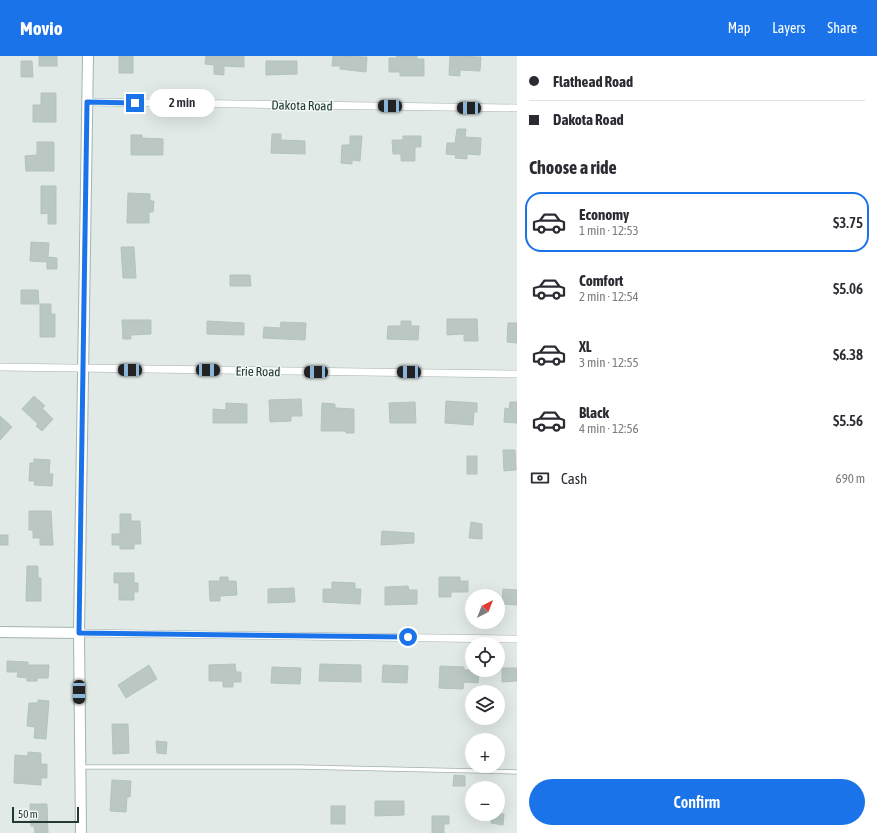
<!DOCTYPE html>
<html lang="en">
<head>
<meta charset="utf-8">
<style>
  body { margin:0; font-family:"Asap Condensed",sans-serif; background:#f7f7f7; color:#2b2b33; height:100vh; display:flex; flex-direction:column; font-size:15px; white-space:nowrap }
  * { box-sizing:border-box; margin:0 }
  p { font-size:13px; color:#7c7c81 }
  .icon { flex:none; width:22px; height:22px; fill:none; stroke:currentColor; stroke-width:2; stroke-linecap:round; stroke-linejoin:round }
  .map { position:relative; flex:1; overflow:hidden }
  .details { display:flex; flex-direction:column; background:#fff; width:360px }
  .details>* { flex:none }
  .banner { display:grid; align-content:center; height:88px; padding:0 12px; background:#fff }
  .needle { width:26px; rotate:42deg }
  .controls { position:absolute; left:465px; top:533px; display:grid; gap:8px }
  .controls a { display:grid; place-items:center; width:40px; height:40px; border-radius:50%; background:#fff; box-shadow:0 4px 16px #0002; font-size:20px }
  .scale { position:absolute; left:12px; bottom:10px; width:67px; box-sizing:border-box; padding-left:4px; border:2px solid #233933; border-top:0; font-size:11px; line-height:14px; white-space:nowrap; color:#233933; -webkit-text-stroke:3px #f1f7f4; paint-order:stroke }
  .end { position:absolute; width:18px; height:18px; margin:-9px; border:5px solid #1a73e8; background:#fff; box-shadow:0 0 0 2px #fff }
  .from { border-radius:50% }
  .bubble { position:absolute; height:28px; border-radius:14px; background:#fff; box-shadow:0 4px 16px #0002; font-size:13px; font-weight:600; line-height:28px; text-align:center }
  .car { position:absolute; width:12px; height:24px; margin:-12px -6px; border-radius:5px; box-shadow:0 0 3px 1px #0007; background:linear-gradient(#222 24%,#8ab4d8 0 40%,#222 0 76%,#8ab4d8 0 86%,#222 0) }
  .banner b { display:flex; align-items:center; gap:14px; height:38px; font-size:15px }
  .banner b+b { border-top:1px solid #e1e1e2 }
  .banner i { width:10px; height:10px; background:#2b2b33 }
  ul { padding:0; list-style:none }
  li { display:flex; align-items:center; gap:12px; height:60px; margin:0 8px 6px; padding:0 4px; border:2px solid transparent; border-radius:16px }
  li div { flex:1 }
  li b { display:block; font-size:15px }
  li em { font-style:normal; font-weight:600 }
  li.on { border-color:#1a73e8 }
  li>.icon { width:36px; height:36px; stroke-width:1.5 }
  h2 { padding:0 12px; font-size:18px; line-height:48px }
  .pay { display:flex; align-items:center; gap:10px; height:44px; padding:0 12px; font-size:15px }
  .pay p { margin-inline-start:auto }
  .primary-button { display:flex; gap:8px; margin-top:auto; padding:8px 12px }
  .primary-button a { flex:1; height:46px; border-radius:24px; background:#1a73e8; color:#fff; font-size:16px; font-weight:600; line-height:46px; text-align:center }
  header { display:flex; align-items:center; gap:24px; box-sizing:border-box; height:56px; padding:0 20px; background:#1a73e8; color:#fff }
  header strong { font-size:19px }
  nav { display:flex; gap:22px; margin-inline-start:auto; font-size:14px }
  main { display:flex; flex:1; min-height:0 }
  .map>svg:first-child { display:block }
  .building { fill:#bac7c2; stroke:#b4c3bd }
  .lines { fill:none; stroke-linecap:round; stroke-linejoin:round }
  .lane-casing { stroke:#a4b1ad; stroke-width:5 }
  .street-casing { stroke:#a4b1ad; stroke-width:8 }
  .secondary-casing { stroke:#a1b5ae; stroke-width:12 }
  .lane { stroke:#fff; stroke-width:3.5 }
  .street { stroke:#fff; stroke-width:7 }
  .secondary { stroke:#fff; stroke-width:10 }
  .route { stroke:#1a73e8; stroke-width:5 }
  .labels { text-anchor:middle; stroke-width:3; stroke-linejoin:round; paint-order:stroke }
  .street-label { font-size:13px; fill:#233933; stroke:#f1f7f4 }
</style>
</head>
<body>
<header>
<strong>Movio</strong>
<nav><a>Map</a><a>Layers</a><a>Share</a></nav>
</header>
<main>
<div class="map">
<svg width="517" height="777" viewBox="0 0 517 777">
  <rect width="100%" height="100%" fill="#e1eae6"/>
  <g class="building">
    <rect x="39" y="0" width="18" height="10"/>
    <rect x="119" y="0" width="14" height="17"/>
    <path d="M206,0H244V11L224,10V19L214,18V9L205,8Z"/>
    <path d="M333,0L367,1L366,16L340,13V10H332Z"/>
    <path d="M397,0H417V3H424V20H400V16H389V2H397Z"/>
    <path d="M450,0L481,1L480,15L460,14V20L449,19Z"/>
    <path d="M21,5H32L33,21H21Z"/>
    <path d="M266,5H297V18L266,19Z"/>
    <path d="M41,37H56V66H33V49H41Z"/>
    <path d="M457,73H466L465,81L481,82L480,99L467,98V103L455,102L456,99L446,98L447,87H455Z"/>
    <path d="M272,78H281V84L305,85V98L271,97Z"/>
    <path d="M131,79H142V82L163,83V99H131Z"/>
    <path d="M350,80H362L360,105L352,104V108L341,107L342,89H350Z"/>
    <path d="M403,80H421V91H415V105H401V98H393L392,84H403Z"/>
    <path d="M37,86H54V115H26L25,100L37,99Z"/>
    <path d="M41,130H56V168H48V157L41,158Z"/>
    <path d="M128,137L150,138V145H154L153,156H149V167H127Z"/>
    <path d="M31,186L49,187L48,201L57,202V213H47V206L30,205Z"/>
    <path d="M121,191H134L136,222H123Z"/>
    <path d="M230,219H250L251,230H230Z"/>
    <path d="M21,234H38L39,248H21Z"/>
    <path d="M40,248H51V258H55V281H40Z"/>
    <path d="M447,263H477L478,285H464V278L447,279Z"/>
    <path d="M122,264H151V278L131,279V283H123Z"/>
    <path d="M207,265L244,267V279L207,278Z"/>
    <path d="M401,265H411V270H419L418,284L387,283L388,270H401Z"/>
    <path d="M281,266L306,267L305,284L263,282L264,271L280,272Z"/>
    <path d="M508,267H517V287L507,286Z"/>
    <path d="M34,340L45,350L42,352L53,363L42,375L36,370L38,368L22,353Z"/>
    <path d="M301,343L302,360H291V365L270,366L269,344Z"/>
    <path d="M446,345L477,347V356H474L473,369L445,367Z"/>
    <path d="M415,346L416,367H390L389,347Z"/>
    <path d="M510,346H517V367L504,366L505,352L509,353Z"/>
    <path d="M226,347L247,348V367H213V353L226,354Z"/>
    <path d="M322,347L335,348V352L354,353V377H346V375H321Z"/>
    <path d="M0,360L12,371L0,384Z"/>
    <path d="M503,394H515L516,414L504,415Z"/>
    <rect x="467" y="400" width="10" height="18"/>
    <path d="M34,403L50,404L49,418H53L52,430L34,429L35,425H29L30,407H34Z"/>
    <path d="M29,455H51L53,489H40V482H33V474H29Z"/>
    <path d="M120,458H131V465H140L141,488H134V493H120V489H112V478H120Z"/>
    <path d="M471,466L482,468V483L469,482Z"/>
    <path d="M382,475L414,477V487L381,489Z"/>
    <rect x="0" y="479" width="8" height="10"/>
    <path d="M27,510H38V522H41V545H26Z"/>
    <path d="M114,517H134V527H138V536H134V544H119V527H114Z"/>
    <path d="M220,521H228V525H236L237,539L220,540V545H210L209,525H220Z"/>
    <path d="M439,521H460V525H468V536H451V541H439Z"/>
    <path d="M332,526L355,527V533H361L360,548L323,546V533H332Z"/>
    <path d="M408,530L409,534H417V548L385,549V531Z"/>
    <path d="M294,532L295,546L268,547V533Z"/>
    <path d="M503,533L517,534V549L502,548Z"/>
    <path d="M7,605L28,606V609H49L48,622H37V625H27V622L17,621L18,616H7Z"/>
    <path d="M235,608L236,616H241V626H233V631H223V625H209V609Z"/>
    <path d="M320,608L361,609V626L319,625Z"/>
    <path d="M149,609L157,623L126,642L118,629Z"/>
    <path d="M383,609L408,610L407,627L382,626Z"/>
    <path d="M440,610L464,611V614H479L478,627L464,626L463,633L439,632Z"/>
    <path d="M272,611L301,612L300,628L271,627Z"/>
    <path d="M502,612H517V625L502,626Z"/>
    <path d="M38,644L49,645L46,683L34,682L35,671L27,670L29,647H38Z"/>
    <path d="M112,668H128L129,697L113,698Z"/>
    <path d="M156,685L167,686L166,698L157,697Z"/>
    <path d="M28,696L41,697V708H47V722H41V729L14,727L15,699L28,700Z"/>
    <path d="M454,719L465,720V730H453Z"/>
    <path d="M112,724L131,725L130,741H127L126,756L110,755Z"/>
    <path d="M375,745H404V759L375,760Z"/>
    <path d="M30,748H47L48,777H35L34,770H31Z"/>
    <rect x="331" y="750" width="14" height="18"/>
    <path d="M492,758H504L503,769L491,767Z"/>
    <path d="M432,760H449V768H444V777H432Z"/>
  </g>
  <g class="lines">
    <g class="lane-casing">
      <path id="lane" d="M82,711H300L517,716"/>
    </g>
    <g class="street-casing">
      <g id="street">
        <path d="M87,46L517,52"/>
        <path d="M0,311L517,318"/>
        <path d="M79,577L517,583"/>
      </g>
    </g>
    <g class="secondary-casing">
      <g id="secondary">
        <path d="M0,576L79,577"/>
        <path d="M81,777L79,577L88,0"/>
      </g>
    </g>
    <use href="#lane" class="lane"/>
    <use href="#street" class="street"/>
    <use href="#secondary" class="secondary"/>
  </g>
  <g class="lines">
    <path class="route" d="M135,47L87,46L79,577L408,581"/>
  </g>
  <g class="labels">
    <g class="street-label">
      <text transform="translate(302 49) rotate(1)" y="5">Dakota Road</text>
      <text transform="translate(258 315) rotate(1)" y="5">Erie Road</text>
    </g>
  </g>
</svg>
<div class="controls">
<a><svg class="needle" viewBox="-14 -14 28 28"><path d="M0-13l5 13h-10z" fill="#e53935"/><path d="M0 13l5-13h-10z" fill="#7c7c81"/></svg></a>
<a><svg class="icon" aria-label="locate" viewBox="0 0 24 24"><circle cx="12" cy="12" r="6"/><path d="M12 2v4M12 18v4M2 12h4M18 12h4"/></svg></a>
<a><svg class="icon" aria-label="layers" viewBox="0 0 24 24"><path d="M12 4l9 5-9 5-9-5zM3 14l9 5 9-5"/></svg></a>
<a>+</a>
<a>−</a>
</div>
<div class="scale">50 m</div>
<i class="end from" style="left:408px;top:581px"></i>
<i class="end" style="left:135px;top:47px"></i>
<div class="bubble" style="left:149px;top:33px;width:66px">2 min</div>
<i class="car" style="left:390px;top:50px;rotate:271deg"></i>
<i class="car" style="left:469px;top:52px;rotate:271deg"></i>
<i class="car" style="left:130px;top:314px;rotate:271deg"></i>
<i class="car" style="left:208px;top:314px;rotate:91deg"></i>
<i class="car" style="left:316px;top:316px;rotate:270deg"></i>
<i class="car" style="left:409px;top:316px;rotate:271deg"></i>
<i class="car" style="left:79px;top:636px;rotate:180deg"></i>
</div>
<section class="details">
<div class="banner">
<b><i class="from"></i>Flathead Road</b>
<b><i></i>Dakota Road</b>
</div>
<h2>Choose a ride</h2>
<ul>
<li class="on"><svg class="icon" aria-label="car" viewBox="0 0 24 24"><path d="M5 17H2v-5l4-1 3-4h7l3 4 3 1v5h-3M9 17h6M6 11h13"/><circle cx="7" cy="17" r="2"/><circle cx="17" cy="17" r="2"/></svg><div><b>Economy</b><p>1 min · 12:53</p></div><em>$3.75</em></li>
<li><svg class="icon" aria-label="car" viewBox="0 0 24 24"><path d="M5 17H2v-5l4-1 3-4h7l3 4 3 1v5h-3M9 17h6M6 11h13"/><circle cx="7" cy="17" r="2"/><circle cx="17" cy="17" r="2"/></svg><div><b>Comfort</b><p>2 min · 12:54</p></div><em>$5.06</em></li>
<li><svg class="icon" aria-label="car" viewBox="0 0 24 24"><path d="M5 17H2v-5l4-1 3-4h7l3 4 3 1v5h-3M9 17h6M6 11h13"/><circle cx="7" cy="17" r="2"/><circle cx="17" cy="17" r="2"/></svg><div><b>XL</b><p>3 min · 12:55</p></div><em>$6.38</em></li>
<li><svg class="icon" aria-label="car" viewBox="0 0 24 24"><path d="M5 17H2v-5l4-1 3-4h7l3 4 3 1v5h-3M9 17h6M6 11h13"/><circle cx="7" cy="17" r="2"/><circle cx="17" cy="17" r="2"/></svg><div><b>Black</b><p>4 min · 12:56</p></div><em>$5.56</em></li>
</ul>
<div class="pay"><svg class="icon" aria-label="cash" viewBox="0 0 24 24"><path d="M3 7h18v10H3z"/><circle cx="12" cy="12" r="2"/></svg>Cash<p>690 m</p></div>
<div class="primary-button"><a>Confirm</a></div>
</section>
</main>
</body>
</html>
